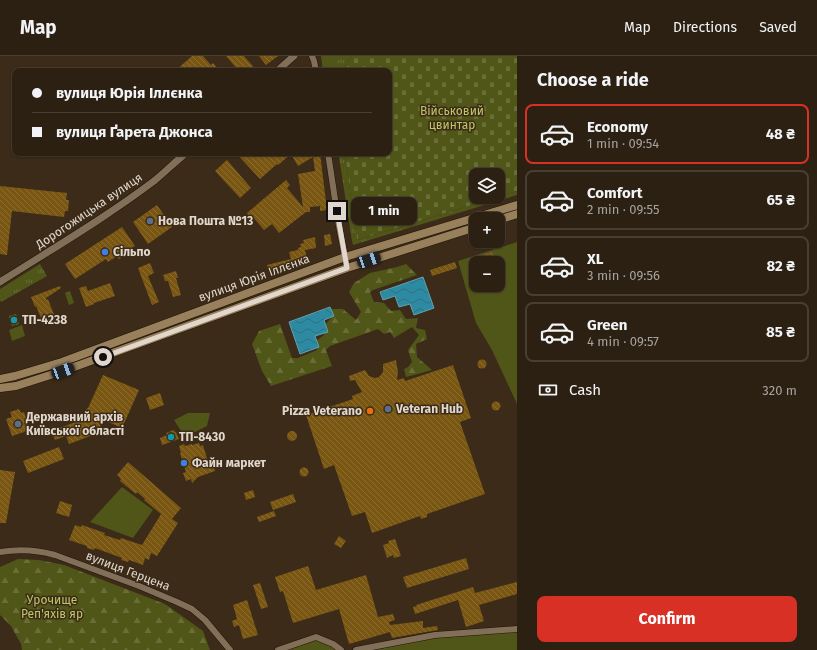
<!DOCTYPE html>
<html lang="en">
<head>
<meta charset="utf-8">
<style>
  body { margin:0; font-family:"Fira Sans",sans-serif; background:#34281b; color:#f1f3f6; height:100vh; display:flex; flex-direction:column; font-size:15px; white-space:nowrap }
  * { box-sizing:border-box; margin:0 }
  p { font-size:13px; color:#a6a39f }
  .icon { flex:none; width:22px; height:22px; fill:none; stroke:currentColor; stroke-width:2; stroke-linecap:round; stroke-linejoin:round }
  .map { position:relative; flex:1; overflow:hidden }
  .panel { display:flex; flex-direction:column; background:#2c2012; width:300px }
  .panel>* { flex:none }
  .top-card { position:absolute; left:12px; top:12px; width:380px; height:88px; border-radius:8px; box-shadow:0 1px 3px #0004,0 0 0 1px #483e32; display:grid; align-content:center; height:88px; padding:0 20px; background:#2c2012 }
  .buttons { position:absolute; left:469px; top:112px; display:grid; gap:8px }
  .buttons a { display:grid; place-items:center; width:36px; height:36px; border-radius:8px; background:#2c2012; box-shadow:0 1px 3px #0004,0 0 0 1px #483e32; font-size:20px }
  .end { position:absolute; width:18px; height:18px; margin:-9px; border:5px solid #e1d7cc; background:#111; box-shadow:0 0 0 2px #111 }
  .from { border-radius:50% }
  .bubble { position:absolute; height:28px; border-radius:8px; background:#2c2012; box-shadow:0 1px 3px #0004,0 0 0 1px #483e32; font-size:13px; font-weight:700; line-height:28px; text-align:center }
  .car { position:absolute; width:12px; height:24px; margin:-12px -6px; border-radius:5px; box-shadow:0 0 3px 1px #0007; background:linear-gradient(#222 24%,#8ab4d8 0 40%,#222 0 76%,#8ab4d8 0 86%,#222 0) }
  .top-card b { display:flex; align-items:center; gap:14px; height:38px; font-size:15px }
  .top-card b+b { border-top:1px solid #483e32 }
  .top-card i { width:10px; height:10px; background:#f1f3f6 }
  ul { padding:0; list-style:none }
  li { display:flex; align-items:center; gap:12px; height:60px; margin:0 8px 6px; padding:0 12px; border:2px solid #483e32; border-radius:8px }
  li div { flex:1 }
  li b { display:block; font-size:15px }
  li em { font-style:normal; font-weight:700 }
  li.active { border-color:#d93025 }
  li>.icon { width:36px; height:36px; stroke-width:1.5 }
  h2 { padding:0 20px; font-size:18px; line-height:48px }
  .pay { display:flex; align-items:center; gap:10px; height:44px; padding:0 20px; font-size:15px }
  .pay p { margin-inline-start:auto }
  .button { display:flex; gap:8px; margin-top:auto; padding:8px 20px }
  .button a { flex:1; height:46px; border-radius:8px; background:#d93025; color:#fff; font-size:16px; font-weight:700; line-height:46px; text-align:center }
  header { display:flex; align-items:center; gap:24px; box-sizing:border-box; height:56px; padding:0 20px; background:#2c2012; border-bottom:1px solid #483e32 }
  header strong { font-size:19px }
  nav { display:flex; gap:22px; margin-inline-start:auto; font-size:14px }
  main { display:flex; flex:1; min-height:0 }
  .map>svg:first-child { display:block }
  .grass { fill:url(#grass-tufts) }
  .forest { fill:url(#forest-firs) }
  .cemetery { fill:url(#cemetery-stones); fill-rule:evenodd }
  .green { fill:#505518; fill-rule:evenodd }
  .water { fill:url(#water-waves); stroke:#62a1af }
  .building { fill:url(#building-back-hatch) }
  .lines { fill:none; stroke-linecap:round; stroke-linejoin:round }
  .minor-casing { stroke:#221303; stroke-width:7 }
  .tertiary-casing { stroke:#221303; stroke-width:8 }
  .secondary-casing { stroke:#221303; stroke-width:9 }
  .minor { stroke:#816f5a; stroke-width:6 }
  .tertiary { stroke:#816f5a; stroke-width:7 }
  .secondary { stroke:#98805d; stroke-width:8 }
  .route { stroke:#e1d7cc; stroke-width:5 }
  .service-dot { fill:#5c6f8a; stroke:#3b2b18; stroke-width:1.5 }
  .shop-dot { fill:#3f7fe0; stroke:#3b2b18; stroke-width:1.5 }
  .culture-dot { fill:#0f9aa8; stroke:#3b2b18; stroke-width:1.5 }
  .food-dot { fill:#e8710a; stroke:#3b2b18; stroke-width:1.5 }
  .labels { text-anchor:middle; stroke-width:3; stroke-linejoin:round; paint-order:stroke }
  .park-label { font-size:12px; fill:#bec766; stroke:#3b2b18 }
  .street-label { font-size:12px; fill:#e1d7cc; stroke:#3b2b18 }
  .poi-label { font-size:12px; font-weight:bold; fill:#e1d7cc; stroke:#3b2b18; text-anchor:start }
</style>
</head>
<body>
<header>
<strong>Map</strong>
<nav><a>Map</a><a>Directions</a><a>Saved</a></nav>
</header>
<main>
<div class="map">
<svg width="517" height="594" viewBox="0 0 517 594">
  <defs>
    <pattern id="grass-tufts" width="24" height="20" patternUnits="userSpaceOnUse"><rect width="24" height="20" fill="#505518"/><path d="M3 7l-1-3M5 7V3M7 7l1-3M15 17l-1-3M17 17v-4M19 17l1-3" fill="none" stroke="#696d38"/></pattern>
    <pattern id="forest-firs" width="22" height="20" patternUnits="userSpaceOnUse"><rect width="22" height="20" fill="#505518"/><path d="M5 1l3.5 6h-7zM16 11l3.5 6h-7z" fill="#696d38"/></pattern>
    <pattern id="cemetery-stones" width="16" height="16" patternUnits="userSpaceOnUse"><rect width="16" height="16" fill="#505518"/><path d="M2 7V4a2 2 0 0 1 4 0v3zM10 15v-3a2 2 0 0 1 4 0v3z" fill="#696d38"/></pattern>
    <pattern id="water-waves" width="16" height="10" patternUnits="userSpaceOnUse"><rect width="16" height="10" fill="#2c8aa2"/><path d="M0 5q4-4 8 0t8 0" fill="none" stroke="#34707f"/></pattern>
    <pattern id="building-back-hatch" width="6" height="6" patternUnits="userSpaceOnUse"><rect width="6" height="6" fill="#795612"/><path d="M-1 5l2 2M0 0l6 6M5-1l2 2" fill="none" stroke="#8c6e33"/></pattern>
  </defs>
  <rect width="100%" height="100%" fill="#3b2b18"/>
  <g class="grass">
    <path d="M321,0H351L343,15H323Z"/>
    <path d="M345,99L357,184L517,135V139L353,189L352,185L339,101Z"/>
    <path d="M40,208L47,220L1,246L0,244V233Z"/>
    <path d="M70,235L74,247L69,249L65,237Z"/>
  </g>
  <g class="forest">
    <path d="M406,208L417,219L373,234L370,236L374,246L384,247L391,255L400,254L406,263L418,262L416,272L425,274L427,283L416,288L417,301L432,314L414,319L406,321L404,313L408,311L412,306L408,294L419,279L412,271L394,282L390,276L384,278L378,273L330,290L326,294L332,310L271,330L262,315L252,288L259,275L280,268L292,302H298L317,294L316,285L324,279L325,269L331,262V253H343L356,264L361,256L349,236L354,227L370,217L397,211Z"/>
    <path d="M18,503L39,504L64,509L165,548L203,575L210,594H22L21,588L11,570L0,559V511Z"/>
  </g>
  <path class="cemetery" d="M351,0H517V135L357,184L345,99L347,97H389V15H343ZM476,119H498V141H476Z"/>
  <g class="green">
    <path d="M517,186V348L492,294L476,267L458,205ZM476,207H498V229H476Z"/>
    <path d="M22,269L25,280L12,285L9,274Z"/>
    <path d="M188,357H210L207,370L185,381L174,364Z"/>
    <path d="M122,431L153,454L133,482L90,466Z"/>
    <path d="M517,573V594H364L435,581Z"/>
    <path d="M317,584L332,589L339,594H287Z"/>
  </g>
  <g class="water">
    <path d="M423,221L434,252L414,259L410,248L399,251L395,240L383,244L380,236Z"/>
    <path d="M330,251L334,260L324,264L328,276L315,280L319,291L300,298L289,266Z"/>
  </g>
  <g class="building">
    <path d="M192,0H203L211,9L213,7L220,15H175Z"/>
    <path d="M226,0H244L257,15H239Z"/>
    <path d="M259,0H278L266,9Z"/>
    <path d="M236,97H320L327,154L320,155V150L310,151V156H306L279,177L272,168L264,174L253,161L251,163L247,157L286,124L290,129L287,132L303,151L298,118L315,115L313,101L298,110L291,98L278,109L277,108L260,123Z"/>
    <path d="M227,104L251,132L240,142L215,115Z"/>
    <path d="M0,130L67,137L66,144H69L68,155H65L64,161L12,155L7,199L0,198Z"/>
    <path d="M157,149L172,171L148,188L133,166Z"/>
    <path d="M122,171L135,190L126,195L128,197L119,203L117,200L108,206L106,203L75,223L65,208Z"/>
    <path d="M330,178L332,188L325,190L324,179Z"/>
    <path d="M315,181L316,192L305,194L308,207L269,217L267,209L291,203L289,196L298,194V192L301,191L300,188L304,187L303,184Z"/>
    <path d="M492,196L495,207H481L479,200Z"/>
    <path d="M455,206L457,212L432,220L430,214Z"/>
    <path d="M150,207L154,217L148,220L159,246L152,249L138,212Z"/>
    <path d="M176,215L178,222H176L181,239L173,241L168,225H165L163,219Z"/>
    <path d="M110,227L115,240L94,247V248L86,251L79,232L86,230L88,235Z"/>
    <path d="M60,230L61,232L46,242V244L48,243L56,264L44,269L36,250L35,251L31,241Z"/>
    <path d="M16,258L19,268L12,270L9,260Z"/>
    <circle cx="482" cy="308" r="4.5"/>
    <path d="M396,304L398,316L397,324L404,322L405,325L453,309L471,362L460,366L485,438L427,458V461L421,463L420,460L372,477L365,456L352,460L334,409L324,413L306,359L353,343L352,340L362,336L355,324L350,325L349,320L365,314L369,320L375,322L379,321L383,316V308Z"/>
    <path d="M103,319L139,334L122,372L104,364L98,374L92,377L93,379L69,388L66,380L55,384L51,375L90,361L86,353L88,352Z"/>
    <path d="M160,337L164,349L150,354L146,342Z"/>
    <circle cx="496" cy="350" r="4.5"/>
    <path d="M19,353L21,357L24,356L30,374L12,380L6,363L12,361L10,356Z"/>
    <path d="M174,374L175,376H176L179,383L162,389L160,382L167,379L166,377Z"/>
    <circle cx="292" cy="380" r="5"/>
    <path d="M199,387L200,390L203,389L209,409L213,408L215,415L198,421L192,427L191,423L186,425L183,417L186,416L180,397H181L179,390L184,388L185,390L192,388V389Z"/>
    <path d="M59,391L64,403L28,417L23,405Z"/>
    <path d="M128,406L181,452L172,463L178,467L157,500L151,497L149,504L145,502L143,509L129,504L128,506L121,504L122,502L95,492L94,494L87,492V490L69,484L75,469L81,471L82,469L105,477L104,479L120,484L121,482L142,489L161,458L144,444L145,443L137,436L136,438L120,425L121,423L117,419Z"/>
    <circle cx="304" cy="416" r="4.5"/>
    <path d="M0,414L15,416L6,467H0Z"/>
    <path d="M253,434L255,441L246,444L244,437Z"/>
    <path d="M293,438L296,446L273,454L270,446Z"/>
    <path d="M60,445L72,449L69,461L56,457Z"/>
    <path d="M274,455L276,460L259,466L257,461Z"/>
    <path d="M339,480L346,485L341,492L334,488Z"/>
    <path d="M395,483L401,500L394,502L393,499L387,502L383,489L389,487L388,485Z"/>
    <path d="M466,502L469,513L407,532L403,521Z"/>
    <path d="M308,510L316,534L366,519L378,561L393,558L395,564L389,566L390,569L423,565V572L437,570L438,574L403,580L392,582L390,576L349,588L339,553L293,567L283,535L280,536L275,521Z"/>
    <path d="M517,526V538L479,549L484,565L466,571L458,544L415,558L413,551L417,550L416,549L473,531L475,537Z"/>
    <path d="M260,527L268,551L261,553L253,529Z"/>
    <path d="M247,544L258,579L243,583L239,569L234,571L232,565L237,563L233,549Z"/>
  </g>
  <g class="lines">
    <g class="minor-casing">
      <g id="minor">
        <path d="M312,0L314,5L316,15"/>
        <path d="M328,97L339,170L347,212"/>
        <path d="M0,496C19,493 37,494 55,499L139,530L177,546L192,553L205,564L230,594"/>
        <path d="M278,594L316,581L333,588L341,594"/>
        <path d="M356,594L435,579L517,573"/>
      </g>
    </g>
    <g class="tertiary-casing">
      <g id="tertiary">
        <path d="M277,15L294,0"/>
        <path d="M0,226C52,193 105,162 154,125C165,116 175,106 186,97"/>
      </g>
    </g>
    <g class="secondary-casing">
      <g id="secondary">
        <path d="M498,164L517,158"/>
        <path d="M0,323L15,320L62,306L345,201L517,149"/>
        <path d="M0,332L16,330L63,315L347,212L476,171"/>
      </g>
    </g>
    <use href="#minor" class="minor"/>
    <use href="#tertiary" class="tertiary"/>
    <use href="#secondary" class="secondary"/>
  </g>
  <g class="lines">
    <path class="route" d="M103,301L347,212L337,155"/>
  </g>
  <g class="service-dot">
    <circle cx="150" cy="165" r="4"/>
    <circle cx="388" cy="353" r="4"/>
    <circle cx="18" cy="368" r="4"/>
  </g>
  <g class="shop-dot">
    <circle cx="105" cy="196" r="4"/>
    <circle cx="184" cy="407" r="4"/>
  </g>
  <g class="culture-dot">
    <circle cx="14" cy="264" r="4"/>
    <circle cx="171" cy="381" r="4"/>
  </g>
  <circle class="food-dot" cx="370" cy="355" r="4"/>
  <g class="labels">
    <g class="park-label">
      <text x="452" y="59">Військовий<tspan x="452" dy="14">цвинтар</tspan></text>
      <text x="52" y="548">Урочище<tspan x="52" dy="14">Реп'яхів яр</tspan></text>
    </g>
    <g class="street-label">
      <text transform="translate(89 155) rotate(-34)" y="4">Дорогожицька вулиця</text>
      <text transform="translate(254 222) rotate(-20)" y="4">вулиця Юрія Іллєнка</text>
      <text transform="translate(128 515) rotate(21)" y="4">вулиця Герцена</text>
    </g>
    <g class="poi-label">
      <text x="158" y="169">Нова Пошта №13</text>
      <text x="113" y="200">Сільпо</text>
      <text x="22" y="268">ТП-4238</text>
      <text x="396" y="357">Veteran Hub</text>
      <text x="362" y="359" text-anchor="end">Pizza Veterano</text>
      <text x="26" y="365">Державний архів<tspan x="26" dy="14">Київської області</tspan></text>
      <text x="179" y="385">ТП-8430</text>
      <text x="192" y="411">Файн маркет</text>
    </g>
  </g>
</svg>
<div class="buttons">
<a><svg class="icon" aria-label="layers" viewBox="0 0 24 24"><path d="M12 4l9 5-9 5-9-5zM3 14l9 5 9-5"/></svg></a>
<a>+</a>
<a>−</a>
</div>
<i class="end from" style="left:103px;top:301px"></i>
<i class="end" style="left:337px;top:155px"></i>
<div class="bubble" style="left:351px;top:141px;width:66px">1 min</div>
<i class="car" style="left:369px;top:204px;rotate:72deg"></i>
<i class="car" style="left:63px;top:315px;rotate:70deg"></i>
<div class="top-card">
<b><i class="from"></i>вулиця Юрія Іллєнка</b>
<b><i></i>вулиця Ґарета Джонса</b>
</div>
</div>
<section class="panel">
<h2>Choose a ride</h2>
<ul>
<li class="active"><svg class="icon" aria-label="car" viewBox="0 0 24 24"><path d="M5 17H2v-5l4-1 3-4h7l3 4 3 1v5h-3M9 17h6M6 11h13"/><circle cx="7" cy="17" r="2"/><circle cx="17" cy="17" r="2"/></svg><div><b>Economy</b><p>1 min · 09:54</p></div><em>48 ₴</em></li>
<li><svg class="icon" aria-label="car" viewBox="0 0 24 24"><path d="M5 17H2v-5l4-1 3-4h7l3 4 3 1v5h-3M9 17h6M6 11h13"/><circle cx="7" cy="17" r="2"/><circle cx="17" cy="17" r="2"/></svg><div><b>Comfort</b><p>2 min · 09:55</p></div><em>65 ₴</em></li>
<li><svg class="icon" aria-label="car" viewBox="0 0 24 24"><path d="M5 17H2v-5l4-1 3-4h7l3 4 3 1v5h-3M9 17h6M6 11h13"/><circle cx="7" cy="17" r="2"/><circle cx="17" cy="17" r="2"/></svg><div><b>XL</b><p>3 min · 09:56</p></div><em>82 ₴</em></li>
<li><svg class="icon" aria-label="car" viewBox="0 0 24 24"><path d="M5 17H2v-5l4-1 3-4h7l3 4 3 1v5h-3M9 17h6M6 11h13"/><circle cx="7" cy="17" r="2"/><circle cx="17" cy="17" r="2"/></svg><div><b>Green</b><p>4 min · 09:57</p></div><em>85 ₴</em></li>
</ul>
<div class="pay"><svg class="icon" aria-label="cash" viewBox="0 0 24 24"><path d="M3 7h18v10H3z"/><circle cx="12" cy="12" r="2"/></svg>Cash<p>320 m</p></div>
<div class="button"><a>Confirm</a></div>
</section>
</main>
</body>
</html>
